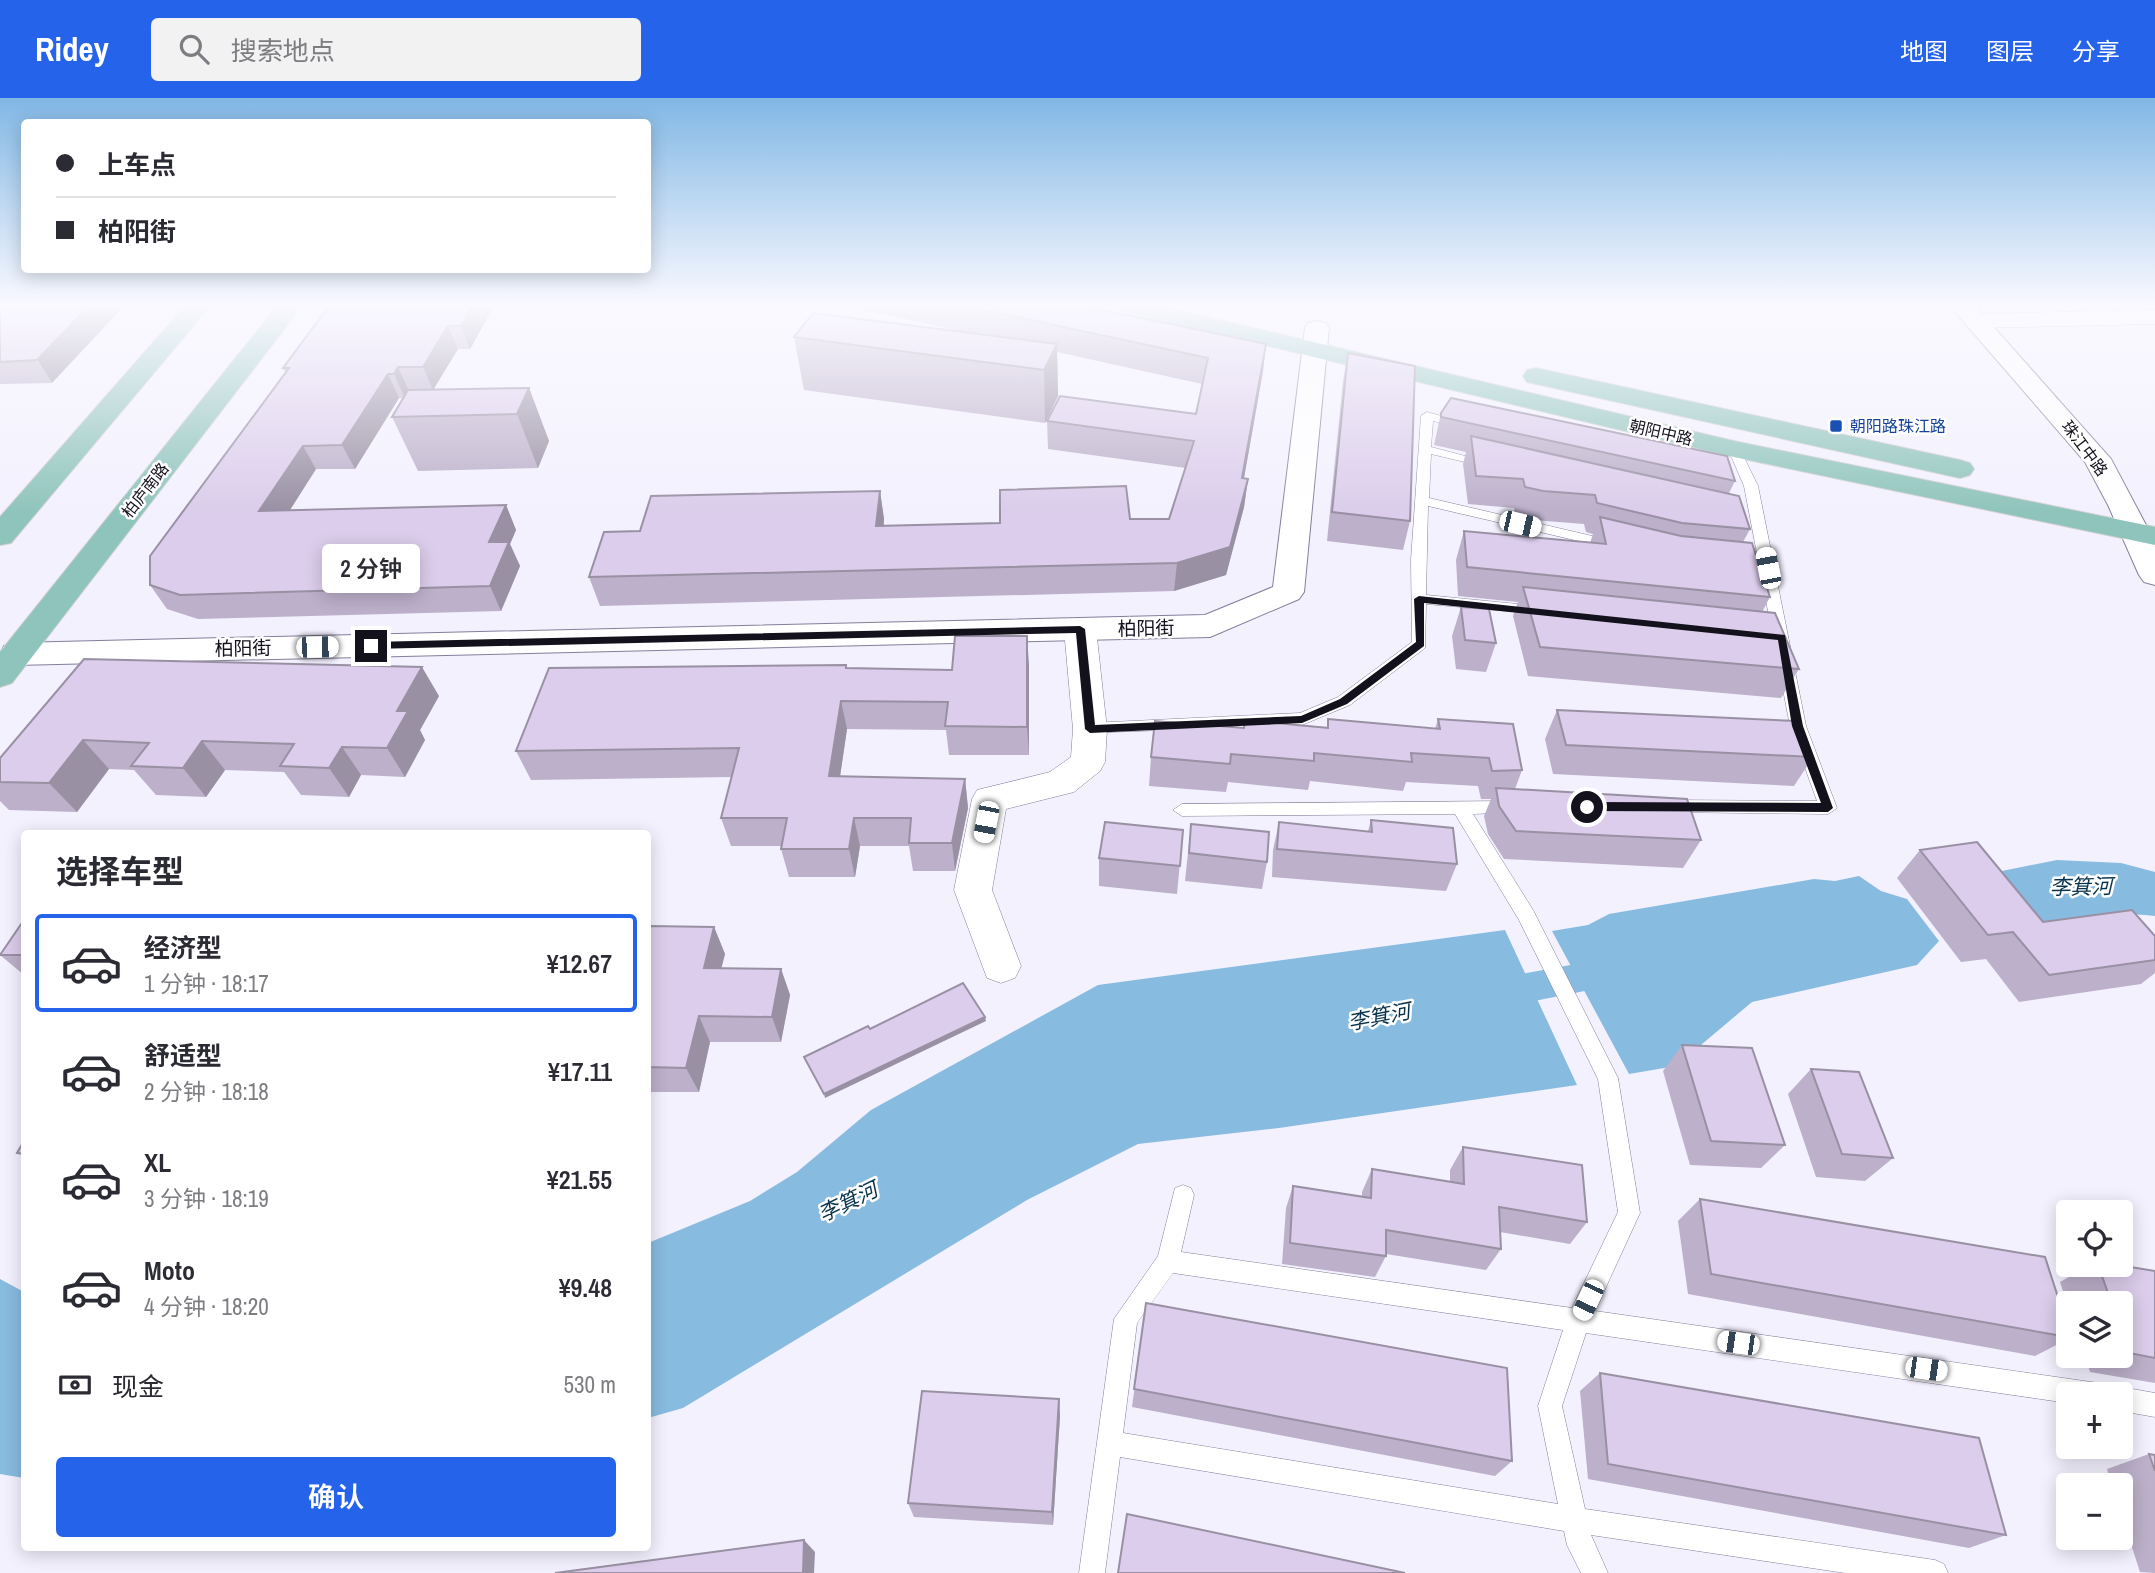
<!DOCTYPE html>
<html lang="zh">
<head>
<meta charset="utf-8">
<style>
  body { margin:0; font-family:"Archivo Narrow","Noto Sans SC",sans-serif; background:#f2f2f3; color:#2b2b33; height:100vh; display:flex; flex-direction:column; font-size:26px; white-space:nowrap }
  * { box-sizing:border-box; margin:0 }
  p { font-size:23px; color:#7c7c81 }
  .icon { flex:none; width:38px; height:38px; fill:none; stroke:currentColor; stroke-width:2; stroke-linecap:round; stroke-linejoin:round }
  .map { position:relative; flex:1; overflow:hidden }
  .side { position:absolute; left:21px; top:732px; width:630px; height:721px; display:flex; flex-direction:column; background:#fff; border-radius:7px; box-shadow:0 4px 18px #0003 }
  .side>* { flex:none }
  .hud { position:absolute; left:21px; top:21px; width:630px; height:154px; border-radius:7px; box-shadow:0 4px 18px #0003; display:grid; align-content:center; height:154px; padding:0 35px; background:#fff }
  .tools { position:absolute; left:2056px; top:1102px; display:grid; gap:14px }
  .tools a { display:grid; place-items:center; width:77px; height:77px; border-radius:7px; background:#fff; box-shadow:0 4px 18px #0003; font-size:35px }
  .end { position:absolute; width:32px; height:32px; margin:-16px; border:9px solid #13111b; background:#fff; box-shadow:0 0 0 4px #fff }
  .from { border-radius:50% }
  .bubble { position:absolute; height:49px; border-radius:7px; background:#fff; box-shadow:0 4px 18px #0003; font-size:23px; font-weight:600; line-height:49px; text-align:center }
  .car { position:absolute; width:21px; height:42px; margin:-21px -10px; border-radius:9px; box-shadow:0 0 5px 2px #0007; background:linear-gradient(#fff 24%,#345 0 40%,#fff 0 76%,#345 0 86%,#fff 0) }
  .hud b { display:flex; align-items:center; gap:24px; height:66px; font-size:26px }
  .hud b+b { border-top:2px solid #e1e1e2 }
  .hud i { width:18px; height:18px; background:#2b2b33 }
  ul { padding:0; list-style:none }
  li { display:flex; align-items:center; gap:21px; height:98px; margin:0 14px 10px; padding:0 21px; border:4px solid transparent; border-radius:7px }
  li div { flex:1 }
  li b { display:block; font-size:26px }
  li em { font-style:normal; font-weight:600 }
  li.on { border-color:#2563eb }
  li>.icon { width:63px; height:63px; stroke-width:1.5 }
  h2 { padding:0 35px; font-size:32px; line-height:84px }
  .pay { display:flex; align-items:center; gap:18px; height:77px; padding:0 35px; font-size:26px }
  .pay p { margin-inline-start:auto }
  .button { display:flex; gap:14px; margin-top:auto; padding:14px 35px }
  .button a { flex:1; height:80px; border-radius:7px; background:#2563eb; color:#fff; font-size:28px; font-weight:600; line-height:80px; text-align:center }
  header { display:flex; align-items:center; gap:42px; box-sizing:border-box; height:98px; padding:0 35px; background:#2563eb; color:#fff }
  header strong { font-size:33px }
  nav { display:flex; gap:38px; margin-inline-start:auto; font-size:24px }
  .search { width:490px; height:63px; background:#f2f2f3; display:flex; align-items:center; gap:18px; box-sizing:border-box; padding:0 24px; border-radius:7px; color:#7c7c81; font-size:26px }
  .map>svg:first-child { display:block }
  .water { fill:#88bbe0 }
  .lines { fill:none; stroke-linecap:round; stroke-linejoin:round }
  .canal { fill:#88bbe0; fill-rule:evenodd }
  .lane-casing { stroke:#837e9b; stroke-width:1 }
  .street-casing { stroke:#837e9b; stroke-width:1 }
  .secondary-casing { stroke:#837e9b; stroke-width:2 }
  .primary-casing { stroke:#d0cfd1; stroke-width:2 }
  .lane { fill:#fff; fill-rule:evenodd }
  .street { fill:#fff; fill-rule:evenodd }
  .secondary { fill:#fff; fill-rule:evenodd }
  .primary { fill:#8fc4bc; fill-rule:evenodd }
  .wall { fill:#bcb0ca }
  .shaded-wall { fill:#9990a4 }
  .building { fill:#dbcdeb; stroke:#9990a4; stroke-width:2 }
  .route { fill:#13111b }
  .transit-dot { fill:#1a4fb4; stroke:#fff; stroke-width:2.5 }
  .labels { text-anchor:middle; stroke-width:5; stroke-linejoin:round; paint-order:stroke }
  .far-transit-label { font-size:16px; fill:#164399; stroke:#fff; text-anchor:start }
  .far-street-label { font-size:16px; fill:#13111b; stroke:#fff }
  .street-label { font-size:19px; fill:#13111b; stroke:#fff }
  .water-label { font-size:21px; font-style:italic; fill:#08324b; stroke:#fff }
</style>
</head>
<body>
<header>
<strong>Ridey</strong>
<div class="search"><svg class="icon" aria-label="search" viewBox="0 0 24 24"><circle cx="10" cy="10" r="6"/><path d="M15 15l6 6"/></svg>搜索地点</div>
<nav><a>地图</a><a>图层</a><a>分享</a></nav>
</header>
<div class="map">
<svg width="2155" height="1475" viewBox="0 0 2155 1475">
  <rect width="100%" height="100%" fill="#f3f1fe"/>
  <g class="water">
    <path d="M2057,762L2121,765L2155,774V818C2109,812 2067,822 2022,833L1997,774Z"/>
    <path d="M1859,778L1881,793L1907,801L1939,843L1917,867L1752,904L1676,968L1629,976L1552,833L1588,827L1609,816L1814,781L1835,783Z"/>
    <path d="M1505,832L1577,987L1279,1030L1138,1046L1027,1102L683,1310L648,1320V1145L750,1103L797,1074L871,1012L1098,887Z"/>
    <path d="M0,1181L24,1194V1380L0,1376Z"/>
  </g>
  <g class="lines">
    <path class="canal" d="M1620,858L1632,862L1637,872L1632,882L1620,886L1489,912L1477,908L1471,897L1477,886L1489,882Z"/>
    <g class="lane-casing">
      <g id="lane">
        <path d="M1427,314L1467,325L1461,329L1433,323L1431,349L1492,365L1486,369L1431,356L1429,400L1618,444V450L1613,451L1428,408L1426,497L1538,508L1545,513L1543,516L1426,506L1425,550L1350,607L1302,627L1084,635L1082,631L1084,627L1090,625L1300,615L1338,599L1412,544L1411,462L1421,318Z"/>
        <path d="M1734,347L1740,351L1758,388L1806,628L1837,710L1828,716L1665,714L1656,708L1665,702L1817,703L1790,628L1744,388L1728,351Z"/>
        <path d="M1511,703L1517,704L1520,709L1517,714L1473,716L1533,812L1618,980L1640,1115L1595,1213L2098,1285L2107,1288L2110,1297H2068V1305L1586,1235L1562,1308L1585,1411L1935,1462L1944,1466L1948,1475H1845L1591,1437L1608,1475H1581L1567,1447L1564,1433L1120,1359L1105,1475H1079L1114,1221L1158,1158L1175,1090L1183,1087L1191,1090L1194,1097L1181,1154L1572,1210L1618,1114L1598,981L1519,822L1455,716L1182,718L1173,712L1182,706ZM1173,1175L1563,1232L1538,1308L1558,1406L1123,1335L1137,1225Z"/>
        <path d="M2121,1289L2155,1295V1319L2121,1313V1297H2111L2112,1292Z"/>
      </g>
    </g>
    <g class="street-casing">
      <g id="street">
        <path d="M2155,212V226L1976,230L1968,228L1964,223L1968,218L1976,216Z"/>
        <path d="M1080,521L1091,524L1096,531L1107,631L1105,664L1100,673L1074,694L1006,711L992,792L1021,868L1015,880L1001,885L987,880L954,792L972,701L977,692L1050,674L1071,659L1073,631L1064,531L1069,524Z"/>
      </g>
    </g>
    <g class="secondary-casing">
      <g id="secondary">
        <path d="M1950,208H1975L2111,361L2155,444V487L2144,484L2139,477L2108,407L2085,364Z"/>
        <path d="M1317,223L1326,225L1329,230L1304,494L1299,501L1210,539L16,567L4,564L0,557L4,548L16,545L1205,517L1273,489L1305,230L1308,225Z"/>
      </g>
    </g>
    <g class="primary-casing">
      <g id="primary">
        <path d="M185,208H210L11,445L0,447V419Z"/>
        <path d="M277,208H302L12,585L0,589V554Z"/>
        <path d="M1117,208H1160L1734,343L2155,429V447L1734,359L1129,215L1120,213Z"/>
        <path d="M1536,270L1960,362L1970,365L1974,371L1970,377L1960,380L1527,284L1523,278L1527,272Z"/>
      </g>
    </g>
    <use href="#lane" class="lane"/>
    <use href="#street" class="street"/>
    <use href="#secondary" class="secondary"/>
    <use href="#primary" class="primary"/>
  </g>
  <g class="wall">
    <path d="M0,208L52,285L0,286Z"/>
    <path d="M494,208L470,251H458L433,292L529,290L549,343L538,370L418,373L392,319L404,300H399L355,371H316L290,412L506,407L516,432L510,446L520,468L501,513L198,521L167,511L150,487L285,274L283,270Z"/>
    <path d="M539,208H569V209L539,210Z"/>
    <path d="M846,208H1084L1266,246L1263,273L1244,380L1248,381L1244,409L1226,477L1174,493L600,508L589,479L640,433L880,393L884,421V428L1169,421L1186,370L1048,351L1047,323L1196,316L1202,286L1057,254L1058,298L1045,325L804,292L794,239L965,234Z"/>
    <path d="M1348,255L1410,423L1403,452L1327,443L1343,283Z"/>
    <path d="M1441,315L1735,383L1729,395L1750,431L1743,444L1770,499L1762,514L1799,571L1781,600L1528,578L1513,518L1518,504L1458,498L1456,462L1464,433L1590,445L1593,436L1586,434L1584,426L1533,422L1515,417L1514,410L1468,406L1463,366L1466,354L1434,347Z"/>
    <path d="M1461,509L1496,545L1486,574L1456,571L1452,538Z"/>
    <path d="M84,561L439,598L420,632L425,642L405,679L361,677L349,699L301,697L284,674L225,672L206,699L156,697L134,672L109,671L77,714L9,712L0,703V660Z"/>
    <path d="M1029,567V657H949L946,632L847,631L840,678L965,681L968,710L955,773H913L909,748H860L855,779H789L781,751V748H731L721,720L732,679L531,682L516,653L952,572Z"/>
    <path d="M1557,612L1813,659L1794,688L1553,676L1545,641Z"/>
    <path d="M1328,621L1435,631L1438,621L1522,672L1515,691L1701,742L1683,770L1504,761L1488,736L1484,718L1491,701H1481L1478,688L1406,684L1403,693L1310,683L1308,692L1228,684L1226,694L1149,688L1151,659L1244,630L1245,622L1327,629Z"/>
    <path d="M1371,722L1457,766L1446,793L1272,779L1273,752L1279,724L1368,733Z"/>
    <path d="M1191,726L1267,764L1262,791L1185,783Z"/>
    <path d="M1183,732L1177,796L1099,788V760Z"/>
    <path d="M1920,752L2043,824L2155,838V875L2141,886L2019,904L1986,861L1961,864L1897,780Z"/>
    <path d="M24,822V877L0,857Z"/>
    <path d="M648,828L714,829L725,856L721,870L781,871L790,897L781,944H710L699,994H648Z"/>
    <path d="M1682,947L1785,1047L1761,1070L1690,1067L1663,973Z"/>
    <path d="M1811,971L1893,1060L1865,1083L1816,1079L1788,996Z"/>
    <path d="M1463,1049L1587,1124L1570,1146L1500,1134L1501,1151L1486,1172L1386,1156V1158L1375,1179L1282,1166L1286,1110L1293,1088L1362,1099V1094L1372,1071L1450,1084V1072Z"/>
    <path d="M1700,1101L2068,1230V1241L2035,1258L1688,1196L1678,1123Z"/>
    <path d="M2090,1167H2118L2155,1173V1285L2090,1274L2085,1258H2121V1206H2068V1209L2060,1184Z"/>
    <path d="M1146,1205L1512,1363L1495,1378L1132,1309Z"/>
    <path d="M1600,1275L2006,1437L1969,1450L1588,1381L1580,1293Z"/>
    <path d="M1059,1301L1060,1318L1053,1427L914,1419L908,1405Z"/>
    <path d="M2149,1356L2155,1357V1475L2140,1474L2121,1415V1388H2112L2107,1371Z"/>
  </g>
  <g class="shaded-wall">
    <path d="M89,208H124L52,285L37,262Z"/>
    <path d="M472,208H494L470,251L461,228Z"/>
    <path d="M448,228L458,251L433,292L423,269Z"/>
    <path d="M1057,246L1058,298L1045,325L1044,272Z"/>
    <path d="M1266,246L1263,273L1239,408L1242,380Z"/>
    <path d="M398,269L409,293L405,300L394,276Z"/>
    <path d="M388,276L399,300L355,371L342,347Z"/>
    <path d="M529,290L549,343L538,370L517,316Z"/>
    <path d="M303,348L316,371L274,437L259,413Z"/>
    <path d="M1248,381L1244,409L1226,477L1174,493L1177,465Z"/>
    <path d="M880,393L884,421L881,456L876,428Z"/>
    <path d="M506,407L516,432L510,446L520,468L501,513L490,488L489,444Z"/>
    <path d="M1027,538L1029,567V657L1027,629Z"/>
    <path d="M422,569L439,598L420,632L425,642L405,679L387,650L397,613Z"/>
    <path d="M841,603L847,631L836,706L829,678Z"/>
    <path d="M83,642L109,671L77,714L49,685Z"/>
    <path d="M202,643L225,672L206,699L183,670Z"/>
    <path d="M342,649L361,677L349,699L329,670Z"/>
    <path d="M965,681L968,710L955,773L952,745Z"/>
    <path d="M854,720L860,748L855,779L849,751Z"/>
    <path d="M714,829L725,856L715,896L704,870Z"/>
    <path d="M781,871L790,897L781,944L772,919Z"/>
    <path d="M699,918L710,944L699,994L686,970Z"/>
    <path d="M985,919L986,923L825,1000L824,996Z"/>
    <path d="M1059,1301L1060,1318L1053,1427L1052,1414Z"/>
    <path d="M804,1442L815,1454L814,1475H803Z"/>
  </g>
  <g class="building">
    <path d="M0,208H89L37,262L0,264Z"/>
    <path d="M329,208H472L461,228H448L423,269H398L394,276H388L342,347L303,348L259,413L506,407L489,444H509L490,488L180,497L150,487V458L289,270H283Z"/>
    <path d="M966,208H1084L1266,246L1242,380L1248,381L1230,449L1177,465L589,479L604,434L640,433L651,398L880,393L876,428L1000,425V392L1126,388L1130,421H1169L1194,343L1047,323L1060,298L1196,316L1208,260Z"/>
    <path d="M813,215L1057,246L1044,272L794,239Z"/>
    <path d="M1348,255L1415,268L1410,423L1332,414Z"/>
    <path d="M529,290L517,316L392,319L408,292Z"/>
    <path d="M1451,300L1727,358L1735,383L1441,319V315Z"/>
    <path d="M1471,338L1739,398L1750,431L1682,425L1597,405L1595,397L1543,393L1525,389L1523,381L1476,378Z"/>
    <path d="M1600,419L1681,438L1752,445L1770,499L1467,469L1464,433L1606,446Z"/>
    <path d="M1523,489L1775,515L1799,571L1540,549Z"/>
    <path d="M1461,509L1489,511L1496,545L1465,542Z"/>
    <path d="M955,538H1027V629L945,628L948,604L841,603L829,678L965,681L952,745H909L911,720H854L849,751H781L787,720H721L739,650L516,653L549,570L846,567V570L952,572Z"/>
    <path d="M84,561L422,569L397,613H408L387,650L342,649L329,670L280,668L294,646L202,643L183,670L131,668L149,645L83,642L49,685L0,684V660Z"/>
    <path d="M1557,612L1797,623L1813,659L1566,647Z"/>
    <path d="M1328,621L1440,631L1438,621L1513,626L1522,672L1492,673L1489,660L1411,655L1412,664L1314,655V663L1231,656L1230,666L1151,659L1155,623L1244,630L1245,622L1328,630Z"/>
    <path d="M1496,690L1687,701L1701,742L1516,733L1499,708Z"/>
    <path d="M1371,722L1453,730L1457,766L1277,751L1279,724L1372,734Z"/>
    <path d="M1105,724L1183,732L1180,768L1099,760Z"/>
    <path d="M1191,726L1269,734L1267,764L1189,755Z"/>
    <path d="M1977,744L2043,824L2132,812L2155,838V862L2049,877L2013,834L1988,837L1920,752Z"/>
    <path d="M24,822V857H0Z"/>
    <path d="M648,828L714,829L704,870L781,871L772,919L699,918L686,970L648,969Z"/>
    <path d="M963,885L985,919L824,996L804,959L868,928L870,931Z"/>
    <path d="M1682,947L1752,950L1785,1047L1711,1043Z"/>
    <path d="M1811,971L1859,974L1893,1060L1842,1056Z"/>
    <path d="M24,1043V1056L17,1055Z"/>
    <path d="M1463,1049L1582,1067L1587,1124L1499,1109L1501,1151L1386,1132V1158L1290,1145L1293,1088L1371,1100L1372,1071L1464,1086Z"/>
    <path d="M1700,1101L2045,1159L2068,1230V1239L1711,1176Z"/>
    <path d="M2098,1167H2118L2155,1173V1260L2129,1255L2121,1231V1206H2112Z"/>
    <path d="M1146,1205L1507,1270L1512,1363L1134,1291Z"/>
    <path d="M1600,1275L1979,1340L2006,1437L1608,1366Z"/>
    <path d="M922,1293L1059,1301L1052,1414L908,1405Z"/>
    <path d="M2149,1356L2155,1357V1373Z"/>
    <path d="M1127,1416L1405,1475H1118Z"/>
    <path d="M804,1442L803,1475H555Z"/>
  </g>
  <linearGradient id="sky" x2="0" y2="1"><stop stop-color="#81b7e5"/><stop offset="0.5" stop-color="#faf9ff"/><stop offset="1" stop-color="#faf9ff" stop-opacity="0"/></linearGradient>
  <rect width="2155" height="414" fill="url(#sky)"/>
  <path class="route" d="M1419,498L1785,537L1803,628L1833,710L1828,714L1587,713L1582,709L1587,704L1821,705L1792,628L1778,542L1424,505V548L1347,606L1302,625L1090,635L1085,631L1076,535L371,551L366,548L371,544L1080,528L1085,531L1095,627L1301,618L1340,601L1416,544L1414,501Z"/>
  <rect class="transit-dot" x="1829" y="321" width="14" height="14" rx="3.5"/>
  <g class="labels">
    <g class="far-transit-label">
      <text x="1850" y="334">朝阳路珠江路</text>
    </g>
    <g class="far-street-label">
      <text transform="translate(1661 334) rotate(13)" y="6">朝阳中路</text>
      <text transform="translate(2085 350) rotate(53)" y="6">珠江中路</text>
      <text transform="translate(145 392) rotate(-52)" y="6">柏庐南路</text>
    </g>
    <g class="street-label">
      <text transform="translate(1146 530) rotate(-1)" y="7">柏阳街</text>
      <text transform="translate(243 550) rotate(-1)" y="7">柏阳街</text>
    </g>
    <g class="water-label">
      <text transform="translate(2081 789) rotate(-1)" y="7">李箕河</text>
      <text transform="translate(1379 919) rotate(-11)" y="7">李箕河</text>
      <text transform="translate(848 1104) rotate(-26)" y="7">李箕河</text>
    </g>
  </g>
</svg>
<div class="tools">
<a><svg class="icon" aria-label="locate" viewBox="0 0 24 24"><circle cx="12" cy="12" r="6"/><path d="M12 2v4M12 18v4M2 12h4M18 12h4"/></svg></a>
<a><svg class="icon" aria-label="layers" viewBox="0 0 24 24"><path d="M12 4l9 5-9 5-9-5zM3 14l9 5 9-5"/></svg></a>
<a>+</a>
<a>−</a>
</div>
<i class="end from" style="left:1587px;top:709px"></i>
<i class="end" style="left:371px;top:548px"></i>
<div class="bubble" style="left:322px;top:446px;width:98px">2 分钟</div>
<i class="car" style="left:1520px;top:426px;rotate:103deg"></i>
<i class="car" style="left:1768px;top:470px;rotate:349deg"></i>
<i class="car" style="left:317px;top:549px;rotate:89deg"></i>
<i class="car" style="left:986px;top:724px;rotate:191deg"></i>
<i class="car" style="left:1588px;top:1202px;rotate:205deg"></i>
<i class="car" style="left:1738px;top:1245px;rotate:278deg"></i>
<i class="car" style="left:1926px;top:1271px;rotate:98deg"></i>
<div class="hud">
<b><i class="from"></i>上车点</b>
<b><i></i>柏阳街</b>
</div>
<section class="side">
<h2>选择车型</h2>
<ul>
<li class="on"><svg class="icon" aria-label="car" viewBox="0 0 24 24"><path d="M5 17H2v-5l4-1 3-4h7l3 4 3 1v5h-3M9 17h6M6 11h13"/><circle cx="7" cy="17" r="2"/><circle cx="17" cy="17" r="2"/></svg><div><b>经济型</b><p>1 分钟 · 18:17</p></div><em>¥12.67</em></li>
<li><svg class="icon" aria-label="car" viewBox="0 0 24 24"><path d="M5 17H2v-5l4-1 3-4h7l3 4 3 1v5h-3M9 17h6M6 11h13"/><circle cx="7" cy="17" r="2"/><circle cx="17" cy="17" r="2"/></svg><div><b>舒适型</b><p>2 分钟 · 18:18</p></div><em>¥17.11</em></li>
<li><svg class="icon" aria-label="car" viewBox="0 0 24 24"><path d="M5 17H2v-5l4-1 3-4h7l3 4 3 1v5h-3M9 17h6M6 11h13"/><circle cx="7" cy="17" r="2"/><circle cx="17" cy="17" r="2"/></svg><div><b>XL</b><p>3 分钟 · 18:19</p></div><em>¥21.55</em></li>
<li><svg class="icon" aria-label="car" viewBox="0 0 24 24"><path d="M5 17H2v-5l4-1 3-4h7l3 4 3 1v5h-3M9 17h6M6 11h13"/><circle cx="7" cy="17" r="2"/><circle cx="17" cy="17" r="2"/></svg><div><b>Moto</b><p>4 分钟 · 18:20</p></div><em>¥9.48</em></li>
</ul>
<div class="pay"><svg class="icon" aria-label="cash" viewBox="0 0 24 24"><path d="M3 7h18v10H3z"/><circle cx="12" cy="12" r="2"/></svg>现金<p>530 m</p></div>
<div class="button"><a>确认</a></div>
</section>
</div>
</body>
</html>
